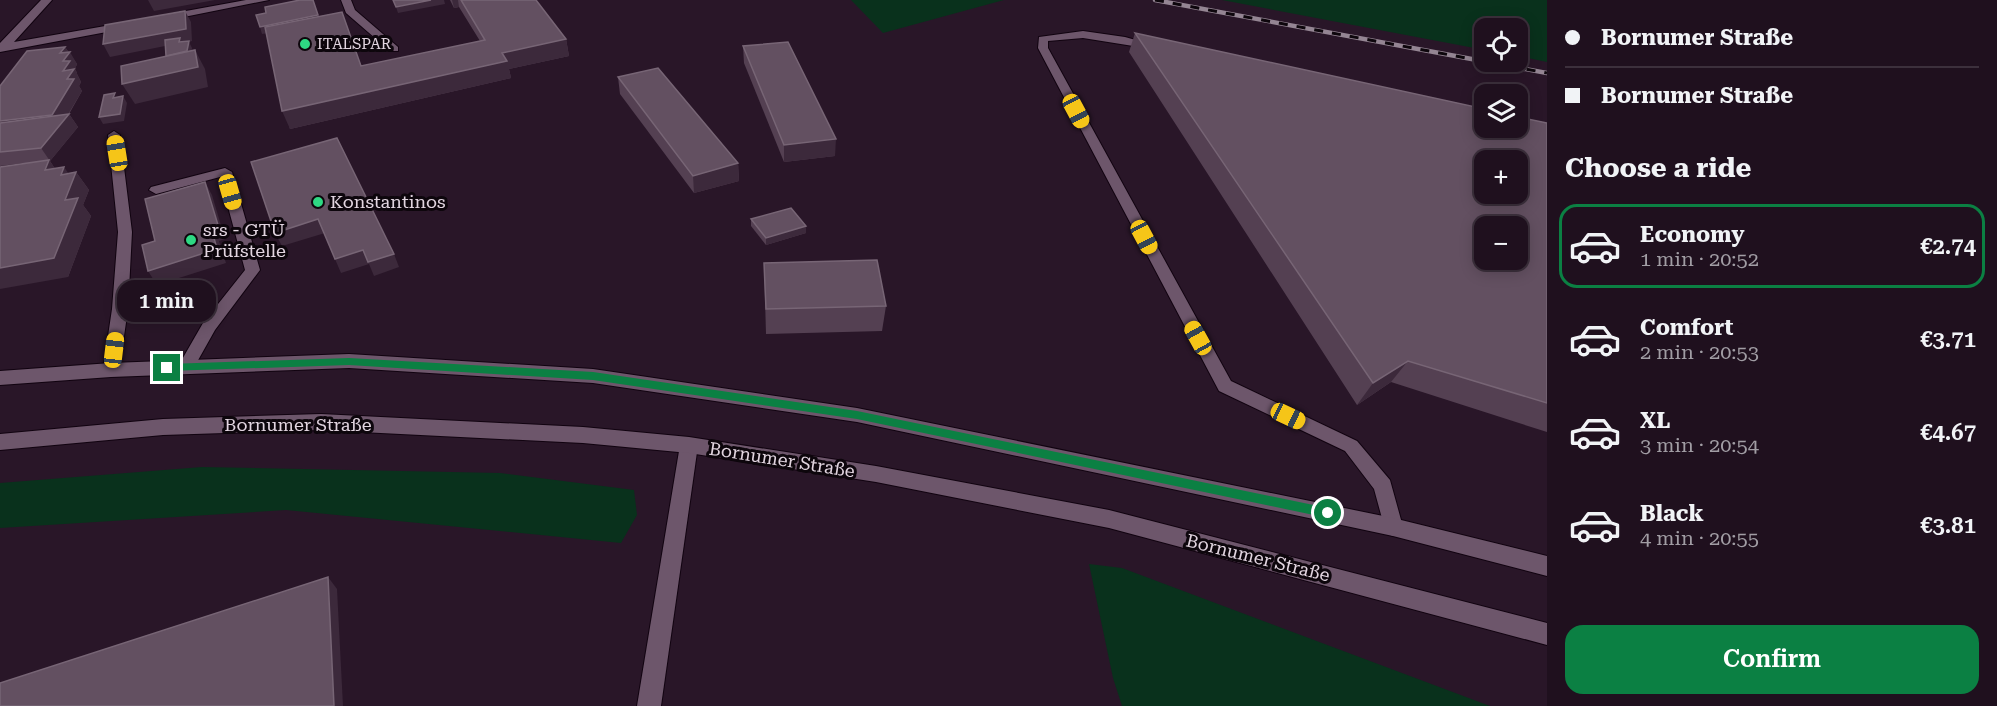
<!DOCTYPE html>
<html lang="en">
<head>
<meta charset="utf-8">
<style>
  body { margin:0; font-family:"Roboto Serif",serif; background:#2c1e2b; color:#f1f3f6; height:100vh; display:flex; flex-direction:column; font-size:22px; white-space:nowrap }
  * { box-sizing:border-box; margin:0 }
  p { font-size:20px; color:#a19da4 }
  .icon { flex:none; width:33px; height:33px; fill:none; stroke:currentColor; stroke-width:2; stroke-linecap:round; stroke-linejoin:round }
  .map { position:relative; flex:1; overflow:hidden }
  .panel { display:flex; flex-direction:column; background:#1f101e; width:450px }
  .panel>* { flex:none }
  .top-card { display:grid; align-content:center; height:132px; padding:0 18px; background:#1f101e }
  .controls { position:absolute; left:1474px; top:18px; display:grid; gap:12px }
  .controls a { display:grid; place-items:center; width:54px; height:54px; border-radius:12px; background:#1f101e; box-shadow:0 3px 15px #0003,0 0 0 2px #3c303c; font-size:30px }
  .end { position:absolute; width:27px; height:27px; margin:-14px; border:8px solid #0b8043; background:#fff; box-shadow:0 0 0 3px #fff }
  .from { border-radius:50% }
  .bubble { position:absolute; height:42px; border-radius:18px; background:#1f101e; box-shadow:0 3px 15px #0003,0 0 0 2px #3c303c; font-size:20px; font-weight:600; line-height:42px; text-align:center }
  .car { position:absolute; width:18px; height:36px; margin:-18px -9px; border-radius:8px; box-shadow:0 0 4px 2px #0007; background:linear-gradient(#f5c518 24%,#345 0 40%,#f5c518 0 76%,#345 0 86%,#f5c518 0) }
  .top-card b { display:flex; align-items:center; gap:21px; height:57px; font-size:22px }
  .top-card b+b { border-top:2px solid #3c303c }
  .top-card i { width:15px; height:15px; background:#f1f3f6 }
  ul { padding:0; list-style:none }
  li { display:flex; align-items:center; gap:18px; height:84px; margin:0 12px 9px; padding:0 6px; border:3px solid transparent; border-radius:18px }
  li div { flex:1 }
  li b { display:block; font-size:22px }
  li em { font-style:normal; font-weight:600 }
  li.active { border-color:#0b8043 }
  li>.icon { width:54px; height:54px; stroke-width:1.5 }
  h2 { padding:0 18px; font-size:27px; line-height:72px }
  .cta { display:flex; gap:12px; margin-top:auto; padding:12px 18px }
  .cta a { flex:1; height:69px; border-radius:18px; background:#0b8043; color:#fff; font-size:24px; font-weight:600; line-height:69px; text-align:center }
  main { display:flex; flex:1; min-height:0 }
  .map>svg:first-child { display:block }
  .green { fill:#09311c }
  .lines { fill:none; stroke-linecap:round; stroke-linejoin:round }
  .lane-casing { stroke:#110310; stroke-width:2 }
  .street-casing { stroke:#110310; stroke-width:2 }
  .secondary-casing { stroke:#110310; stroke-width:2 }
  .lane { fill:#6d566b; fill-rule:evenodd }
  .street { fill:#6d566b; fill-rule:evenodd }
  .secondary { fill:#6d566b; fill-rule:evenodd }
  .rail-casing { stroke:#948593; stroke-width:4.5 }
  .rail { stroke:#0d060c; stroke-width:3; stroke-dasharray:9; stroke-linecap:butt }
  .wall { fill:#544052 }
  .shaded-wall { fill:#3c293b }
  .building { fill:#635061; stroke:#776575; stroke-width:1.5; fill-rule:evenodd }
  .route { fill:#0b8043 }
  .poi-dot { fill:#2ed883; stroke:#0d060c; stroke-width:2 }
  .labels { text-anchor:middle; stroke-width:6; stroke-linejoin:round; paint-order:stroke }
  .far-poi-label { font-size:15px; fill:#e2d5e0; stroke:#0d060c; text-anchor:start }
  .poi-label { font-size:18px; fill:#e2d5e0; stroke:#0d060c; text-anchor:start }
  .street-label { font-size:18px; fill:#e2d5e0; stroke:#0d060c }
</style>
</head>
<body>
<main>
<div class="map">
<svg width="1547" height="706" viewBox="0 0 1547 706">
  <rect width="100%" height="100%" fill="#291628"/>
  <g class="green">
    <path d="M851,0H1004L883,33Z"/>
    <path d="M1222,0H1547V62L1518,56V28H1485V50Z"/>
    <path d="M202,467L500,473L634,490L637,515L621,543L286,510L0,528V483Z"/>
    <path d="M1089,564L1122,568L1490,706H1122L1113,678Z"/>
  </g>
  <g class="lines">
    <g class="lane-casing">
      <g id="lane">
        <path d="M341,0H351L355,10L398,47V51H390L346,13Z"/>
        <path d="M1083,31L1125,37L1157,46L1152,49L1083,38L1048,41V48L1231,381L1357,441L1390,480L1403,527L1400,533L1393,536L1386,533L1374,489L1345,451L1219,391L1038,48L1039,37Z"/>
        <path d="M114,131L120,135L132,232L128,309L119,370L111,376L103,370L112,309L118,232L108,135Z"/>
        <path d="M225,168L232,172L260,270L215,330L192,371H180L178,367L180,363L203,323L245,270L220,177L156,194L149,190L151,187Z"/>
        <path d="M689,438L695,440L698,445L661,706H637L680,445L683,440Z"/>
      </g>
    </g>
    <g class="street-casing">
      <g id="street">
        <path d="M41,0H52L14,42L128,22L134,25L128,28L0,52V43Z"/>
        <path d="M246,0H269L164,21L158,18L164,15Z"/>
      </g>
    </g>
    <g class="secondary-casing">
      <g id="secondary">
        <path d="M349,354L593,369L857,408L1393,518L1547,556V576L1393,536L857,422L593,383L349,368L111,377L0,385V371L111,363Z"/>
        <path d="M321,414L583,427L689,437L876,466L1109,510L1547,623V645L1109,528L876,482L689,453L583,443L321,430L163,435L0,450V434L163,419Z"/>
      </g>
    </g>
    <use href="#lane" class="lane"/>
    <use href="#street" class="street"/>
    <use href="#secondary" class="secondary"/>
    <g class="rail-casing">
      <path id="rail" d="M1155,0L1547,73"/>
    </g>
    <use href="#rail" class="rail"/>
  </g>
  <g class="wall">
    <path d="M450,0H536L566,39L569,56L509,69L511,78L290,129L266,33L262,34L319,16L361,66L480,41L459,7L454,8Z"/>
    <path d="M1135,33L1547,123V432L1391,382L1357,405L1129,52Z"/>
    <path d="M743,46L835,156L784,162L744,63Z"/>
    <path d="M65,47L77,64L75,69L77,73V74L81,82L79,86L82,91L69,114L78,127L50,161L55,169L68,174L76,172L89,190L83,205L91,216L68,277L24,163L0,166V86Z"/>
    <path d="M618,77L738,163L739,181L694,193L620,94Z"/>
    <path d="M751,219L806,233L766,245L751,226Z"/>
    <path d="M764,263L886,306L882,331L766,334Z"/>
  </g>
  <g class="shaded-wall">
    <path d="M148,0H215L154,11Z"/>
    <path d="M313,0L321,22L262,34L260,27Z"/>
    <path d="M431,0H444L445,4L398,13L396,7Z"/>
    <path d="M452,0H458L459,7L454,8Z"/>
    <path d="M185,11L191,22L192,41L189,42L192,48L190,61L180,43L110,57L103,44Z"/>
    <path d="M566,39L569,56L509,69L511,78L290,129L282,111L502,53Z"/>
    <path d="M65,47L69,53L70,52L77,64L75,69L77,73V74L81,82L79,86L82,91L67,116L69,114L78,127L50,161L41,148L0,135V121L63,71L60,53Z"/>
    <path d="M195,50L205,69L208,87L135,104L122,84Z"/>
    <path d="M123,96L127,103L124,121L103,124L99,117Z"/>
    <path d="M836,139L835,156L784,162V145Z"/>
    <path d="M49,160L62,178L45,170Z"/>
    <path d="M738,163L739,181L694,193L693,176Z"/>
    <path d="M64,167L73,180L76,172L89,190L83,205L91,216L68,277L0,289V268L65,200L61,175Z"/>
    <path d="M205,182L212,195L225,239L219,241L226,263L157,285L148,271L211,227Z"/>
    <path d="M318,219L325,233L282,246L275,233Z"/>
    <path d="M806,226V233L766,245V238Z"/>
    <path d="M363,250L394,254L399,267L374,276L369,264L341,273L335,259Z"/>
    <path d="M1408,361L1391,382L1357,405L1373,383Z"/>
    <path d="M328,577L337,589L343,706H334Z"/>
  </g>
  <g class="building">
    <path d="M300,0H313L318,15L260,27L256,15L266,13L265,7Z"/>
    <path d="M393,0H431L396,7Z"/>
    <path d="M461,0H536L566,39L502,53L507,61L282,111L265,27L342,12L361,66L485,40Z"/>
    <path d="M185,11L186,29L103,44L105,25Z"/>
    <path d="M1135,33L1485,109V128H1518V117L1547,123V403L1408,361L1373,383ZM1485,160H1518V194H1485ZM1485,226H1518V260H1485Z"/>
    <path d="M180,38L179,42L189,41L187,51L166,56L165,40Z"/>
    <path d="M788,42L836,139L784,145L743,46Z"/>
    <path d="M65,47L60,53L70,52L63,61H70L63,71L74,69L67,79H74L52,115L0,121V86L27,51Z"/>
    <path d="M195,50L198,67L122,84L121,66Z"/>
    <path d="M658,68L738,163L693,176L618,77Z"/>
    <path d="M115,93L113,98L123,96L120,114L99,117L104,95Z"/>
    <path d="M69,114L41,148L0,152V123Z"/>
    <path d="M337,138L394,254L368,262L363,250L335,259L318,219L275,233L251,162Z"/>
    <path d="M49,160L45,170L64,167L61,175L76,172L65,200L78,198L54,258L0,268V167Z"/>
    <path d="M205,182L218,225L211,227L217,249L148,271L142,245L155,241L145,199Z"/>
    <path d="M791,208L806,226L766,238L751,219Z"/>
    <path d="M877,260L886,306L766,309L764,263Z"/>
    <path d="M328,577L334,706H0V683Z"/>
  </g>
  <path class="route" d="M349,358L593,372L857,411L1328,508L1334,513L1328,518L857,419L593,380L349,365L167,371L162,368L167,364Z"/>
  <g class="poi-dot">
    <circle cx="305" cy="44" r="6"/>
    <circle cx="318" cy="202" r="6"/>
    <circle cx="191" cy="240" r="6"/>
  </g>
  <g class="labels">
    <g class="far-poi-label">
      <text x="317" y="49">ITALSPAR</text>
    </g>
    <g class="poi-label">
      <text x="330" y="208">Konstantinos</text>
      <text x="203" y="236">srs - GTÜ<tspan x="203" dy="21">Prüfstelle</tspan></text>
    </g>
    <g class="street-label">
      <text x="298" y="431">Bornumer Straße</text>
      <text transform="translate(782 460) rotate(9)" y="6">Bornumer Straße</text>
      <text transform="translate(1258 558) rotate(14)" y="6">Bornumer Straße</text>
    </g>
  </g>
</svg>
<div class="controls">
<a><svg class="icon" aria-label="locate" viewBox="0 0 24 24"><circle cx="12" cy="12" r="6"/><path d="M12 2v4M12 18v4M2 12h4M18 12h4"/></svg></a>
<a><svg class="icon" aria-label="layers" viewBox="0 0 24 24"><path d="M12 4l9 5-9 5-9-5zM3 14l9 5 9-5"/></svg></a>
<a>+</a>
<a>−</a>
</div>
<i class="end from" style="left:1328px;top:513px"></i>
<i class="end" style="left:167px;top:368px"></i>
<div class="bubble" style="left:117px;top:280px;width:99px">1 min</div>
<i class="car" style="left:1076px;top:111px;rotate:152deg"></i>
<i class="car" style="left:117px;top:153px;rotate:351deg"></i>
<i class="car" style="left:230px;top:192px;rotate:164deg"></i>
<i class="car" style="left:1144px;top:237px;rotate:152deg"></i>
<i class="car" style="left:1198px;top:338px;rotate:331deg"></i>
<i class="car" style="left:114px;top:350px;rotate:7deg"></i>
<i class="car" style="left:1288px;top:416px;rotate:115deg"></i>
</div>
<section class="panel">
<div class="top-card">
<b><i class="from"></i>Bornumer Straße</b>
<b><i></i>Bornumer Straße</b>
</div>
<h2>Choose a ride</h2>
<ul>
<li class="active"><svg class="icon" aria-label="car" viewBox="0 0 24 24"><path d="M5 17H2v-5l4-1 3-4h7l3 4 3 1v5h-3M9 17h6M6 11h13"/><circle cx="7" cy="17" r="2"/><circle cx="17" cy="17" r="2"/></svg><div><b>Economy</b><p>1 min · 20:52</p></div><em>€2.74</em></li>
<li><svg class="icon" aria-label="car" viewBox="0 0 24 24"><path d="M5 17H2v-5l4-1 3-4h7l3 4 3 1v5h-3M9 17h6M6 11h13"/><circle cx="7" cy="17" r="2"/><circle cx="17" cy="17" r="2"/></svg><div><b>Comfort</b><p>2 min · 20:53</p></div><em>€3.71</em></li>
<li><svg class="icon" aria-label="car" viewBox="0 0 24 24"><path d="M5 17H2v-5l4-1 3-4h7l3 4 3 1v5h-3M9 17h6M6 11h13"/><circle cx="7" cy="17" r="2"/><circle cx="17" cy="17" r="2"/></svg><div><b>XL</b><p>3 min · 20:54</p></div><em>€4.67</em></li>
<li><svg class="icon" aria-label="car" viewBox="0 0 24 24"><path d="M5 17H2v-5l4-1 3-4h7l3 4 3 1v5h-3M9 17h6M6 11h13"/><circle cx="7" cy="17" r="2"/><circle cx="17" cy="17" r="2"/></svg><div><b>Black</b><p>4 min · 20:55</p></div><em>€3.81</em></li>
</ul>
<div class="cta"><a>Confirm</a></div>
</section>
</main>
</body>
</html>
